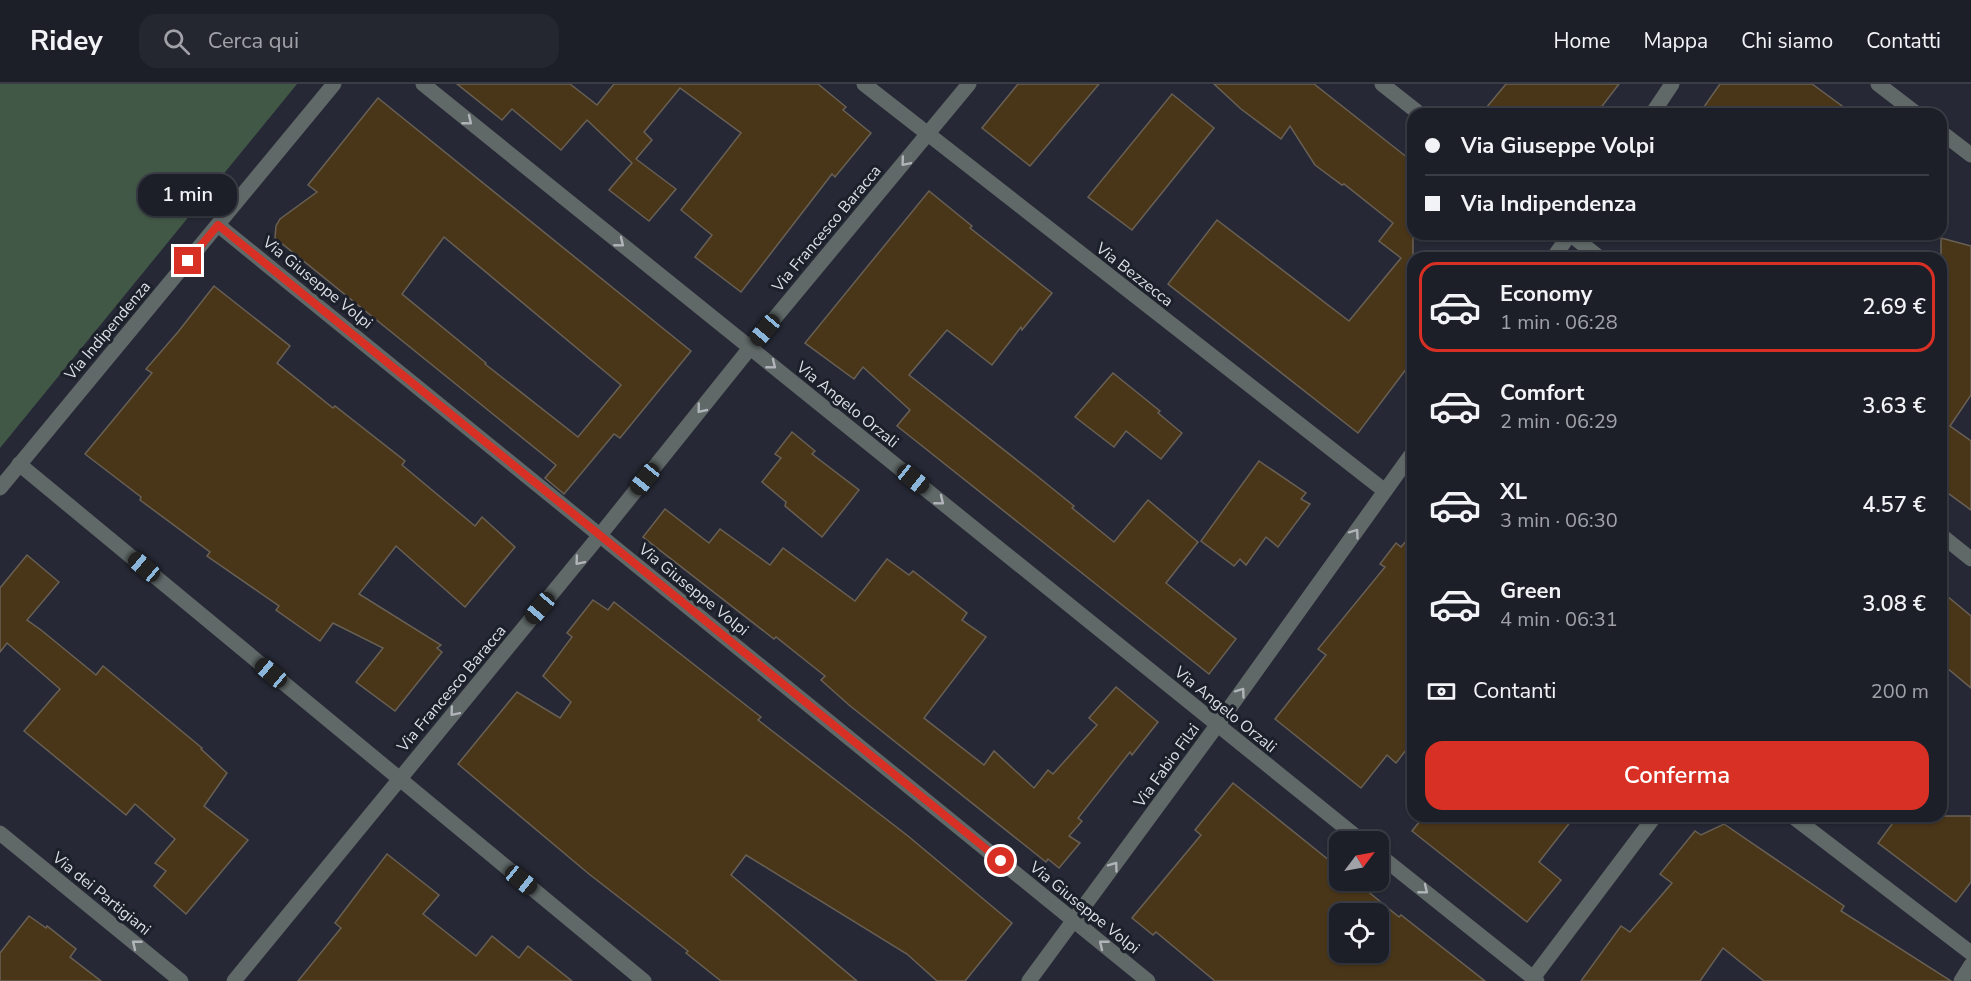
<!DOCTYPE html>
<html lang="it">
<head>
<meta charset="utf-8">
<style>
  body { margin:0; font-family:"Nunito Sans",sans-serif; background:#252730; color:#f1f3f6; height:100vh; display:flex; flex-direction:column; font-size:22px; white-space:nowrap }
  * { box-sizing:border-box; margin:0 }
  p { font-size:20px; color:#a0a2a8 }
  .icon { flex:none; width:33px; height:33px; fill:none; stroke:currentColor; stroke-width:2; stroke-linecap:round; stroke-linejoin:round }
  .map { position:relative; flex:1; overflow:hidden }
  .panel { position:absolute; left:1407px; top:168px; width:540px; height:570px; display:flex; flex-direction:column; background:#1c1f28; border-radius:18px; box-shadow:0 2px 4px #0004,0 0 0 2px #3a3d45 }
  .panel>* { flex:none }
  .guide { position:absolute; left:1407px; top:24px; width:540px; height:132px; border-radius:18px; box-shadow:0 2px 4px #0004,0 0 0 2px #3a3d45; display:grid; align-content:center; height:132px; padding:0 18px; background:#1c1f28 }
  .needle { width:39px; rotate:58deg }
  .controls { position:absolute; left:1329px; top:747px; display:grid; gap:12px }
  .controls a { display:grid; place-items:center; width:60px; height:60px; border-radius:12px; background:#1c1f28; box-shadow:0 2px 4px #0004,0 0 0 2px #3a3d45; font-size:30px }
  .end { position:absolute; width:27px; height:27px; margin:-14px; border:8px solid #d93025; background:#fff; box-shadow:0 0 0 3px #fff }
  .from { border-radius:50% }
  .bubble { position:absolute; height:42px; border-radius:18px; background:#1c1f28; box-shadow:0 2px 4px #0004,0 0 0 2px #3a3d45; font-size:20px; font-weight:600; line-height:42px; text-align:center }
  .car { position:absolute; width:18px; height:36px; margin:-18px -9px; border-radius:8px; box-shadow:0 0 4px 2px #0007; background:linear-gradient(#222 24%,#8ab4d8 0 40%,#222 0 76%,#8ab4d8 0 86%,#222 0) }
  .guide b { display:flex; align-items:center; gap:21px; height:57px; font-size:22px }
  .guide b+b { border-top:2px solid #3a3d45 }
  .guide i { width:15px; height:15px; background:#f1f3f6 }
  ul { padding:10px 0 0; list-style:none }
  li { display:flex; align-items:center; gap:18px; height:90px; margin:0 12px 9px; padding:0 6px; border:3px solid transparent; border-radius:18px }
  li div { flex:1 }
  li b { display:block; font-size:22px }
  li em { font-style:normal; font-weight:600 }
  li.selected { border-color:#d93025 }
  li>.icon { width:54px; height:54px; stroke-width:1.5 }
  .pay { display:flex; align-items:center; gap:15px; height:66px; padding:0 18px; font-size:22px }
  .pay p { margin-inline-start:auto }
  .action { display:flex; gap:12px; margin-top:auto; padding:12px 18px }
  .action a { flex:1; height:69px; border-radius:18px; background:#d93025; color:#fff; font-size:24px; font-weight:600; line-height:69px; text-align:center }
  header { display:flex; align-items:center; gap:36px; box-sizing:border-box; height:84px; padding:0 30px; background:#1c1f28; border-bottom:2px solid #3a3d45 }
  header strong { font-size:28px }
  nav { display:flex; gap:33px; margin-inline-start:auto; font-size:21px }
  .search { width:420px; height:54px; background:#252730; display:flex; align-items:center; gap:15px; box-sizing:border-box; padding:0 21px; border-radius:18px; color:#a0a2a8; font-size:22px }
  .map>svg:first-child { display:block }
  .green { fill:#425847 }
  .building { fill:#493518; stroke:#696055; stroke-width:1.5; fill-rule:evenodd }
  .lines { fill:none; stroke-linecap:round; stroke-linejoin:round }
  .minor { stroke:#606868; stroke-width:15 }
  .oneway { stroke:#b1b5ba }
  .route { stroke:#d93025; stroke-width:8 }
  .labels { text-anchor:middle; stroke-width:6; stroke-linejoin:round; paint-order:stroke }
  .street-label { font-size:16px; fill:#dcdfe6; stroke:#1c202a }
</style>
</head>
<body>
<header>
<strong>Ridey</strong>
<div class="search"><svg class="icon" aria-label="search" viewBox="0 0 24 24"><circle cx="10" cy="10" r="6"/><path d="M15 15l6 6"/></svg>Cerca qui</div>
<nav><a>Home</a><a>Mappa</a><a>Chi siamo</a><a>Contatti</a></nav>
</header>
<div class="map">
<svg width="1971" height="897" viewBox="0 0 1971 897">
  <rect width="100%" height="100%" fill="#262935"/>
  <path class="green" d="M0,0H297L0,364Z"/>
  <g class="building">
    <path d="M457,0H570L597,21L614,0H818L846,23L843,26L871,49L835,93L832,90L741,208L695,173L712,151L681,126L741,49L680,4L644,48L652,56L636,75L676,105L649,137L609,106L632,79L587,36L561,66L512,25L502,36Z"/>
    <path d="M1018,0H1099L1030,82L982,44Z"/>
    <path d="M1214,0H1314L1413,78V276L1358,349L1168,200L1217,136L1349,237L1401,174L1379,157L1393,139L1344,100L1342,101L1315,81L1290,42L1281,55L1241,25Z"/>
    <path d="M1506,0H1619L1596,30H1481Z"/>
    <path d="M1720,0H1812L1853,30H1699Z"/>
    <path d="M1172,10L1214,44L1132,146L1088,113Z"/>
    <path d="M378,14L691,267L620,354L614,350L564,410L545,394L556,381L275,154L276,142L280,135L317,108L308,101ZM444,153L621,301L578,353L485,280L486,279L402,210Z"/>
    <path d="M929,107L972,142L970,144L1052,209L1022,246L1021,243L992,281L947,246L909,291L1037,392L1074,422L1072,424L1114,458L1148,416L1198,458L1166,499L1236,555L1209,590L897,342L910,326L863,283L854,295L805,259Z"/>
    <path d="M1941,154L1971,162V311L1950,342L1971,357V426L1941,404Z"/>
    <path d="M214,202L290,262L277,279L333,324L335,322L405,377L402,381L475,442L482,433L515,463L465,523L396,462L359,510L441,561L437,564L442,568L395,627L356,598L383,564L333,539L320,557L276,526L279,522L207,472L210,468L140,416L141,413L85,370L152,289L146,285L178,248Z"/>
    <path d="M1113,289L1160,327L1158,329L1182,349L1161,375L1126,347L1114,363L1075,333Z"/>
    <path d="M792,348L815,367L812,370L859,406L822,453L785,422L786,418L762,398L781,374L775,370Z"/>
    <path d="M1259,377L1306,409L1301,415L1310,420L1278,463L1266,453L1246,481L1240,475L1234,482L1201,457Z"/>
    <path d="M665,425L709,459L720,445L770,481L783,464L855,517L887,475L909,491L913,487L967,529L962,536L986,553L924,634L984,681L994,667L1034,704L1048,686L1053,690L1097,641L1089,634L1116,603L1158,638L1132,671L1130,668L1078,734L1082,737L1069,752L1080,759L1059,784L1048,775L1046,778L849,621L821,596L825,592L776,553L774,555L643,453Z"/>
    <path d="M1413,449V657L1396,679L1387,671L1361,704L1275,635L1326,571L1318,565L1385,483L1380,480L1396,459L1401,463Z"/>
    <path d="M27,471L59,498L27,536L41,546L96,591L103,582L202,664L201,665L227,689L204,722L248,756L186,830L154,802L166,787L155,779L175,755L135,720L126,731L24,647L60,605L7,559L0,568V504Z"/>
    <path d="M1941,507L1971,532V604L1941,579Z"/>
    <path d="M593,516L608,526L614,518L761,633L758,636L908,752L1012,839L965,897H937L907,870L746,771L731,791L857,897H721L686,869L688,867L589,790L458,680L517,608L560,634L571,618L543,592L572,553L567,549Z"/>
    <path d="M1233,699L1340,785V796H1354L1399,833L1401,831L1485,897H1215L1156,848L1153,851L1132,834L1201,751L1195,746ZM1340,830H1378V868H1340Z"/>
    <path d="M1424,732H1575L1539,778L1561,796L1527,838L1412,747Z"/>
    <path d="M1898,732H1971V798L1956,818L1878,759Z"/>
    <path d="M1724,740L1844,822L1841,827L1951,897H1764L1723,864L1700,897H1581L1621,842L1630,848L1672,799L1660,790L1695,747L1701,751Z"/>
    <path d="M387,770L439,811L423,830L476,872L492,852L519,874L528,862L572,897H298L341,844L335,839Z"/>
    <path d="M29,832L46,844L47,842L76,865L70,873L101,897H0V869Z"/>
  </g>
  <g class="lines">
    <g class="minor">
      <path d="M423,0L1363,758"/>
      <path d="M864,0L1385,407"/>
      <path d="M1382,0L1420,30"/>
      <path d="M1878,0L1917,30"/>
      <path d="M1652,30L1672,0"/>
      <path d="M1941,48L1971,71"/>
      <path d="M218,141L1148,897"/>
      <path d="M1570,150L1600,174"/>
      <path d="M1553,174L1570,150"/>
      <path d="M19,380L644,897"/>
      <path d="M0,404L334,0"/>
      <path d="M1941,451L1971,475"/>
      <path d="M1792,732L1971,869"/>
      <path d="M0,749L181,897"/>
      <path d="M1378,770L1537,897"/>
      <path d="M1533,894L1655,732"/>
      <path d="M234,897L600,451L750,264L969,0"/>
      <path d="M1029,897L1218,640L1413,368"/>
      <path d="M1961,897L1971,881"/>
    </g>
  </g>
  <defs><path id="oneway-chevron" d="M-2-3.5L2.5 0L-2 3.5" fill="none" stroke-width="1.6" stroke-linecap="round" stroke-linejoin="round" transform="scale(1.5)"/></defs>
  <g class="oneway">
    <use href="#oneway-chevron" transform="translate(468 37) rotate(39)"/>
    <use href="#oneway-chevron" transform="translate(905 78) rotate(130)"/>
    <use href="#oneway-chevron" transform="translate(620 159) rotate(39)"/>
    <use href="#oneway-chevron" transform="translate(772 281) rotate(39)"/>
    <use href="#oneway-chevron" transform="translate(701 325) rotate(129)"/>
    <use href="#oneway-chevron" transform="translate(940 417) rotate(39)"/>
    <use href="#oneway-chevron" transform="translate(1355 449) rotate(-54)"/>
    <use href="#oneway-chevron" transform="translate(579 477) rotate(130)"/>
    <use href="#oneway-chevron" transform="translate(1241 608) rotate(-54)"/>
    <use href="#oneway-chevron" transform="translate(454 628) rotate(130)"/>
    <use href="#oneway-chevron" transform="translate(1114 782) rotate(-54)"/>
    <use href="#oneway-chevron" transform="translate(1424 806) rotate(39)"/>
    <use href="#oneway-chevron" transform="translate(136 860) rotate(-141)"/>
    <use href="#oneway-chevron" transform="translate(1103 860) rotate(-141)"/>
  </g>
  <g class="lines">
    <path class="route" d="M188,177L218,141L1001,777"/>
  </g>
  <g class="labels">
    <g class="street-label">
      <text transform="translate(826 144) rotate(-50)" y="6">Via Francesco Baracca</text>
      <text transform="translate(1135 190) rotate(38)" y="6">Via Bezzecca</text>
      <text transform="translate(318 198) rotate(39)" y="6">Via Giuseppe Volpi</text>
      <text transform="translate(107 246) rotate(-50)" y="6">Via Indipendenza</text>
      <text transform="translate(848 320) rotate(39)" y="6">Via Angelo Orzali</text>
      <text transform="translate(694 505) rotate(39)" y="6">Via Giuseppe Volpi</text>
      <text transform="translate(451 604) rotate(-50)" y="6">Via Francesco Baracca</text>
      <text transform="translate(1226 625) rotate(39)" y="6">Via Angelo Orzali</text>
      <text transform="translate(1166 681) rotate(-54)" y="6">Via Fabio Filzi</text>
      <text transform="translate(102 809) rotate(39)" y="6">Via dei Partigiani</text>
      <text transform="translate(1085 823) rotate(39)" y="6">Via Giuseppe Volpi</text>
    </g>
  </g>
</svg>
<div class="controls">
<a><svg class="needle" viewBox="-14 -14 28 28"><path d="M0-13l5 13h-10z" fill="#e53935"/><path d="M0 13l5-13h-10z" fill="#a0a2a8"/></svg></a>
<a><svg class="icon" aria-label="locate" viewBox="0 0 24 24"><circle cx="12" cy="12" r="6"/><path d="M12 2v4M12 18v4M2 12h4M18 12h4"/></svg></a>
</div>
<i class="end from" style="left:1001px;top:777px"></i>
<i class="end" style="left:188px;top:177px"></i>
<div class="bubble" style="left:138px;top:90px;width:99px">1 min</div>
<i class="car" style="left:765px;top:246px;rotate:220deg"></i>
<i class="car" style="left:645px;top:395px;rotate:219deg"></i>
<i class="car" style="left:913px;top:395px;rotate:129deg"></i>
<i class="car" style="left:144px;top:483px;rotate:310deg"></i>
<i class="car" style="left:540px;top:524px;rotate:220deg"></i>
<i class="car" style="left:271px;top:589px;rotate:310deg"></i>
<i class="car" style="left:521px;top:796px;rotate:129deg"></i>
<div class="guide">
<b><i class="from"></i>Via Giuseppe Volpi</b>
<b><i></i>Via Indipendenza</b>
</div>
<section class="panel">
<ul>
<li class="selected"><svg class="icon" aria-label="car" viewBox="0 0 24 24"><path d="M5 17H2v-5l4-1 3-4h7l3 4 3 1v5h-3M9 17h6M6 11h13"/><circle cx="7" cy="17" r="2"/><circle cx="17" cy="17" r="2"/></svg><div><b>Economy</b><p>1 min · 06:28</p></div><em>2.69 €</em></li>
<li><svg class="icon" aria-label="car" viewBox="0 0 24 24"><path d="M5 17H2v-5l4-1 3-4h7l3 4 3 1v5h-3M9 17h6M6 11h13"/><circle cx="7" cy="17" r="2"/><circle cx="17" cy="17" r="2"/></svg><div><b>Comfort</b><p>2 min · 06:29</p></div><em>3.63 €</em></li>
<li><svg class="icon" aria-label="car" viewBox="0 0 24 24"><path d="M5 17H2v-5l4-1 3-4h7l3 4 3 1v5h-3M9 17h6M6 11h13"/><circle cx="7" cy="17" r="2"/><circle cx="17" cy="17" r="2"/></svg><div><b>XL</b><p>3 min · 06:30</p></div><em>4.57 €</em></li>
<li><svg class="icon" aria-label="car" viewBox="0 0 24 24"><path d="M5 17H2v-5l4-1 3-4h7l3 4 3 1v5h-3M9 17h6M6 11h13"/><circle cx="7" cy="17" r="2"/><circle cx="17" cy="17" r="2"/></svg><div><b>Green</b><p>4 min · 06:31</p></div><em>3.08 €</em></li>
</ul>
<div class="pay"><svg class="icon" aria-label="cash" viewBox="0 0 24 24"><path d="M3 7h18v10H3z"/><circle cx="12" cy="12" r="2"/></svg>Contanti<p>200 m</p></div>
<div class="action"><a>Conferma</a></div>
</section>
</div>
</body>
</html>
